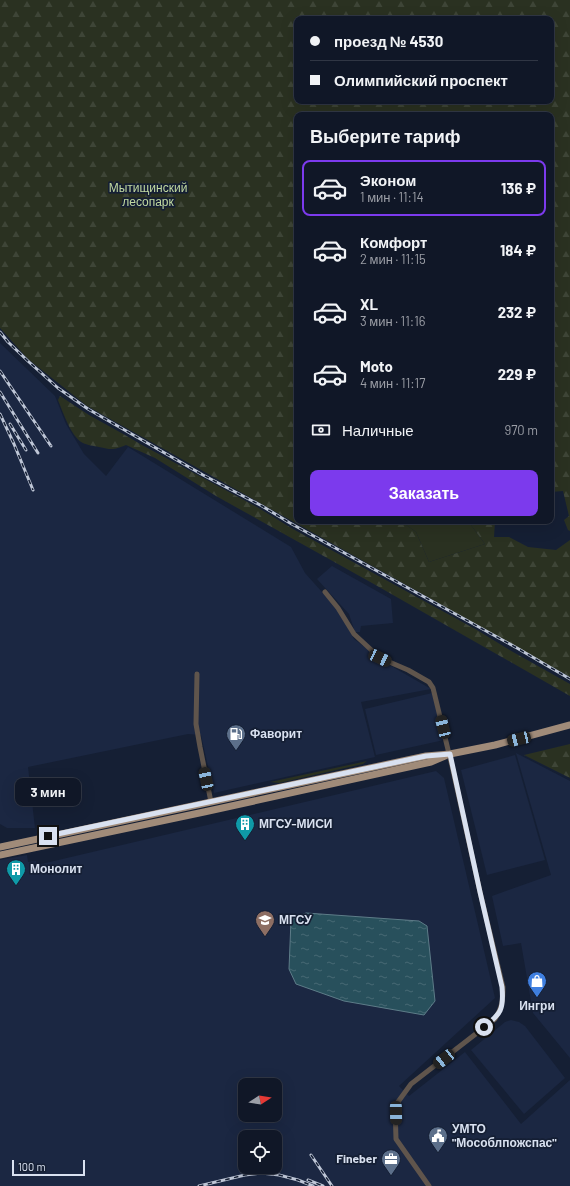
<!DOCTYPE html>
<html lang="ru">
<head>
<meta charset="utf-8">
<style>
  body { margin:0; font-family:Barlow,sans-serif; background:#19202f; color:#f1f3f6; height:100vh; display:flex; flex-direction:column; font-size:15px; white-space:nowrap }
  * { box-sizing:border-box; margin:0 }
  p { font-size:13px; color:#9c9fa7 }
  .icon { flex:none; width:22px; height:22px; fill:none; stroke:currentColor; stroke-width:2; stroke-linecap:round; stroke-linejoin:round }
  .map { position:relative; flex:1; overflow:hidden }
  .side { position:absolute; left:294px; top:112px; width:260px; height:412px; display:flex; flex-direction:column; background:#101727; border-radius:8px; box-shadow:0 4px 16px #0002,0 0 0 1px #303644 }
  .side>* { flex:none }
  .hud { position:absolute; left:294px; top:16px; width:260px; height:88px; border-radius:8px; box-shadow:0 4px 16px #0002,0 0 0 1px #303644; display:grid; align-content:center; height:88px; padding:0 16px; background:#101727 }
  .needle { width:26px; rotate:78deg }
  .controls { position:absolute; left:238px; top:1078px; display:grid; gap:8px }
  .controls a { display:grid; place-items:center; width:44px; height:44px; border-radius:8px; background:#101727; box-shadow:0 4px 16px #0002,0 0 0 1px #303644; font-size:20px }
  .scale { position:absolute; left:12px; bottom:10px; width:73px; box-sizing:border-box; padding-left:4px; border:2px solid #d9e1f0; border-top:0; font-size:11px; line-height:14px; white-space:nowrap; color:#d9e1f0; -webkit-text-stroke:3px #151f34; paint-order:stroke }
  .end { position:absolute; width:18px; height:18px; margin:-9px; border:5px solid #d9e1f0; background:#111; box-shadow:0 0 0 2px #111 }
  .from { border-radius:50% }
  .bubble { position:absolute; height:28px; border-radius:8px; background:#101727; box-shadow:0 4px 16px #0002,0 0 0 1px #303644; font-size:13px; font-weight:700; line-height:28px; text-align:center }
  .car { position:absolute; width:12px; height:24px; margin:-12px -6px; border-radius:5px; box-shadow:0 0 3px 1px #0007; background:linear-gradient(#222 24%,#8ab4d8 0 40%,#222 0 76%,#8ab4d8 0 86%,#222 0) }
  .hud b { display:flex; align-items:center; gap:14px; height:38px; font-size:15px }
  .hud b+b { border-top:1px solid #303644 }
  .hud i { width:10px; height:10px; background:#f1f3f6 }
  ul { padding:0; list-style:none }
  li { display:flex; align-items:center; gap:12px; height:56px; margin:0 8px 6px; padding:0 8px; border:2px solid transparent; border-radius:8px }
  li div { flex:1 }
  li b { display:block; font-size:15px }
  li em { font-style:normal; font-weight:700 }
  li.selected { border-color:#7c3aed }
  li>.icon { width:36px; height:36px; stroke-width:1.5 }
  h2 { padding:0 16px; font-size:18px; line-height:48px }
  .pay { display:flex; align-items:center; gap:10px; height:44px; padding:0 16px; font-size:15px }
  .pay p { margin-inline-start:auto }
  .action { display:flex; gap:8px; margin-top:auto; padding:8px 16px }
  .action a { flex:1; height:46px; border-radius:8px; background:#7c3aed; color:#fff; font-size:16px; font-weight:700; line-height:46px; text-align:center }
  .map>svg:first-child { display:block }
  .built { fill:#1b2742; fill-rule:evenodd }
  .grass { fill:#2a3121 }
  .forest { fill:url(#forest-firs); fill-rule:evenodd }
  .water { fill:url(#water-ripples); stroke:#5d7c88 }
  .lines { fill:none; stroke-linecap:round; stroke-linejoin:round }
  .minor { stroke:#60554c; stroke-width:5 }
  .major { stroke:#a08b79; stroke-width:7 }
  .rail-casing { stroke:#bec6d6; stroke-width:3 }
  .rail { stroke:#151f34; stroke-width:1.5; stroke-dasharray:4.5; stroke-linecap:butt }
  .route { stroke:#d9e1f0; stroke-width:5 }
  .labels { text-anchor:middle; stroke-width:3.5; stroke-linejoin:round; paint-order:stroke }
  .park-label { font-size:12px; fill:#c1d9a1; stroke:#151f34 }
  .poi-label { font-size:12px; font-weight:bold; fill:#d9e1f0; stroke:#151f34; text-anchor:start }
</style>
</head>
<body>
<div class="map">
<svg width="570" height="1186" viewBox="0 0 570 1186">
  <defs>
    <pattern id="forest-firs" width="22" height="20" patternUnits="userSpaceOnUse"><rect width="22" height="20" fill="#2a3121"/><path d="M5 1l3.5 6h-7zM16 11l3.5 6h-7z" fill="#3e4537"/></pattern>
    <pattern id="water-ripples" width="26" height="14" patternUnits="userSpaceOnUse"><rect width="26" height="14" fill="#28505c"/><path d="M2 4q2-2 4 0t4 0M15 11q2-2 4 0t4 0" fill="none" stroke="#476974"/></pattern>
  </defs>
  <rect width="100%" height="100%" fill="#151f34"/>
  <g class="built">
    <path d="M0,343L55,396L66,424L84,454L106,476L128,447L291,547L305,573L338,610L354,639L386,663L431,689L361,702L375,757L214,793L201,735L188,734L28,767L35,828H7L0,824Z"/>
    <path d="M332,566L391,599L393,623L361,626L360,632H355L349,614L317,579Z"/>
    <path d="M432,693L444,740L376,755L365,709Z"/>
    <path d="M516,753L570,781V1058L533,1013L521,943L503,946L492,896L551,875Z"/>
    <path d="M515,755L545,860L487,875L461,770Z"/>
    <path d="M436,771L444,778L495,998L399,1086L409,1096L465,1052L521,1124L570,1080V1186H0V860L27,855L28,862L36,861L37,865ZM245,1085H275V1115H245ZM245,1137H275V1167H245Z"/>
    <path d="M511,1020L519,1022L525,1026L565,1078L524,1114L471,1050L505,1022Z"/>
  </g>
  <g class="grass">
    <path d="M397,521H468L485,544L429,562L416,532L402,522Z"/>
    <path d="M367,761L363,764L279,783L270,782Z"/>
  </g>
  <g class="forest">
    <path d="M0,0H570V531L568,530L564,520L569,516L563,491L551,492V115H297V521L402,522L416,532L429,562L485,544L468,521H495L494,537H509L528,547L556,550L570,540V677L87,406L28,359L0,328ZM297,19H551V101H297Z"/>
    <path d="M60,396L89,415L125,435L142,445L257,507L293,529L477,630L513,652L570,684V696L372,583L216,496L155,458L126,445C114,450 112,450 99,447C94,446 87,445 83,443C71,437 63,412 58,400Z"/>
    <path d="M570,744V778L524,755Z"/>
  </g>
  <path class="water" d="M306,913L419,921L427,926L435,1001L424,1015L344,1001L296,984L289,969L291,920Z"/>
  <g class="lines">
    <g class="minor">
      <path d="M325,592L338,608L354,634L380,658L408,670L429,682L433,688L452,766L480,892L503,987C503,1001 502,1007 495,1019L411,1084L395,1106L396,1139L429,1186"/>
      <path d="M197,674L196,724L200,747L211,802"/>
    </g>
    <g class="major">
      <path d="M0,847L426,756L450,754L495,745L570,725"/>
      <path d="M0,855L204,812L431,762L445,756"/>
    </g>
    <g class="rail-casing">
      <g id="rail">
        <path d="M0,332L8,342L29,362L58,388L88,409L203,475L262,506L290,523L517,648L570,679"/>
        <path d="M0,371L51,446"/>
        <path d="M0,392L38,453"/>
        <path d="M0,414L14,444L33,490"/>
        <path d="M10,424L26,450"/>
        <path d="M311,1155L332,1186"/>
        <path d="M308,1180L323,1186"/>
        <path d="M199,1186L245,1175L261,1173L279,1175L298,1180L313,1186"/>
      </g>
    </g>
    <use href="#rail" class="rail"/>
  </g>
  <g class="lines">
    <path class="route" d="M48,836L426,756L450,754L480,892L502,987C504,1009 501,1014 484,1027"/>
  </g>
  <defs>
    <g id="fuel-pin" transform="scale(1)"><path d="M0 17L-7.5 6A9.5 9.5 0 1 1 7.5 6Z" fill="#5c6f8a" stroke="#151f34"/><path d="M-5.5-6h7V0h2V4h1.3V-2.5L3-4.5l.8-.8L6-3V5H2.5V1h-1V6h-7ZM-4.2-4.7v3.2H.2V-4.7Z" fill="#fff"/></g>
    <g id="building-pin" transform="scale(1)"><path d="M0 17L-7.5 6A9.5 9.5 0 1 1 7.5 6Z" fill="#0f9aa8" stroke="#151f34"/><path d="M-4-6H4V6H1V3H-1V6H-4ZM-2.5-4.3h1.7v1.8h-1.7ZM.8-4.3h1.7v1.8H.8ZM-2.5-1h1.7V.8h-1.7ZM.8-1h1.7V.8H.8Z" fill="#fff"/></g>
    <g id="university-pin" transform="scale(1)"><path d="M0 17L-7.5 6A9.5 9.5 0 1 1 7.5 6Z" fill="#8d6e63" stroke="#151f34"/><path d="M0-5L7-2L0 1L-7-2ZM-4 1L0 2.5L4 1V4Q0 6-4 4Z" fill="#fff"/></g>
    <g id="shop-pin" transform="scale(1)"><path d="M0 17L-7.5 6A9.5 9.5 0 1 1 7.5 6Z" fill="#3f7fe0" stroke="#151f34"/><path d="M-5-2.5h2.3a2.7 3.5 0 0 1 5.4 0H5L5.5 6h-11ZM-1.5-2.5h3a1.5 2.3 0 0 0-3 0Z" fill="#fff"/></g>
    <g id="civic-pin" transform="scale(1)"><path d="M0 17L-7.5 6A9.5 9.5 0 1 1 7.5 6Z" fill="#5c6f8a" stroke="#151f34"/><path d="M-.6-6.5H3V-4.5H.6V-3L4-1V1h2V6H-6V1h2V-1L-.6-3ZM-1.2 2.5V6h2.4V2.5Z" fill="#fff"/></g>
    <g id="office-pin" transform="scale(1)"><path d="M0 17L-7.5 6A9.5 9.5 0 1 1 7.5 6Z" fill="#5c6f8a" stroke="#151f34"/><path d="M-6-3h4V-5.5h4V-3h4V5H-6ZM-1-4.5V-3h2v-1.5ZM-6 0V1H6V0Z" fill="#fff"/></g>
  </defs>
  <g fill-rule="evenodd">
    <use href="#fuel-pin" x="236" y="734"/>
    <use href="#building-pin" x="245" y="824"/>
    <use href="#building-pin" x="16" y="869"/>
    <use href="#university-pin" x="265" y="920"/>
    <use href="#shop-pin" x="537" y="981"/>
    <use href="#civic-pin" x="438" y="1136"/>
    <use href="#office-pin" x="391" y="1159"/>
  </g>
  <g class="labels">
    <g class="park-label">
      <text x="148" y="192">Мытищинский<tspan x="148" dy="14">лесопарк</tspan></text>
    </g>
    <g class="poi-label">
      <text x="250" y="738">Фаворит</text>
      <text x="259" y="828">МГСУ-МИСИ</text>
      <text x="30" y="873">Монолит</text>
      <text x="279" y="924">МГСУ</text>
      <text x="537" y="1010" text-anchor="middle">Ингри</text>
      <text x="452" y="1133">УМТО<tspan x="452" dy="14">"Мособлпожспас"</tspan></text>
      <text x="377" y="1163" text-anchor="end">Fineber</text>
    </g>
  </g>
</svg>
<div class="controls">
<a><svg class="needle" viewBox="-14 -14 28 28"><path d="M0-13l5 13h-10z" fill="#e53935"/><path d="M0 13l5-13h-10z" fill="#9c9fa7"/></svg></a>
<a><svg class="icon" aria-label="locate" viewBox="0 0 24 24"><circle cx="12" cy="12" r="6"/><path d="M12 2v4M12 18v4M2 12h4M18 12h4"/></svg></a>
</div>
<div class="scale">100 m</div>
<i class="end from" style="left:484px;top:1027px"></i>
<i class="end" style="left:48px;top:836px"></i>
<div class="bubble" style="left:15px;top:778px;width:66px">3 мин</div>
<i class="car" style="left:380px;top:658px;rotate:115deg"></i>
<i class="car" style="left:443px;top:727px;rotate:346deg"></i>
<i class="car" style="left:519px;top:739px;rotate:257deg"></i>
<i class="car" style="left:206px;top:779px;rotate:348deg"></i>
<i class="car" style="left:444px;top:1059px;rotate:232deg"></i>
<i class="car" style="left:396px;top:1113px;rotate:179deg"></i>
<div class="hud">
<b><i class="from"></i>проезд № 4530</b>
<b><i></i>Олимпийский проспект</b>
</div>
<section class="side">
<h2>Выберите тариф</h2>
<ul>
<li class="selected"><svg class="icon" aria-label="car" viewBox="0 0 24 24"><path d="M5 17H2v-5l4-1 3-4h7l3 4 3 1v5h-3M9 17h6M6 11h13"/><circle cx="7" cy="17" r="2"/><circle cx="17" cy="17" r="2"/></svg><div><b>Эконом</b><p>1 мин · 11:14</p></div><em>136 ₽</em></li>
<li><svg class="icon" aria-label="car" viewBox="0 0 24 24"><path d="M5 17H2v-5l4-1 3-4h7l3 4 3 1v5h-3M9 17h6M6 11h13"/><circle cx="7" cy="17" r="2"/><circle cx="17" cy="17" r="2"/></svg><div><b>Комфорт</b><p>2 мин · 11:15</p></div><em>184 ₽</em></li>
<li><svg class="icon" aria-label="car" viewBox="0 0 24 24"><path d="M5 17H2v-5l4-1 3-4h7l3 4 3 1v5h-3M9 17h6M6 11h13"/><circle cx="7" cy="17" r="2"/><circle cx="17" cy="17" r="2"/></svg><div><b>XL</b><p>3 мин · 11:16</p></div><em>232 ₽</em></li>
<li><svg class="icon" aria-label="car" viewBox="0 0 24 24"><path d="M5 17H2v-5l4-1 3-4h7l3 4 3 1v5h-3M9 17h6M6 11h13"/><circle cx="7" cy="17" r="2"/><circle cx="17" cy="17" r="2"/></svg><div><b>Moto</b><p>4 мин · 11:17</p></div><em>229 ₽</em></li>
</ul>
<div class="pay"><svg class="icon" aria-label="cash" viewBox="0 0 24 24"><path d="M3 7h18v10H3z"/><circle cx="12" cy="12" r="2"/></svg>Наличные<p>970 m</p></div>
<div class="action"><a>Заказать</a></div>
</section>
</div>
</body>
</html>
